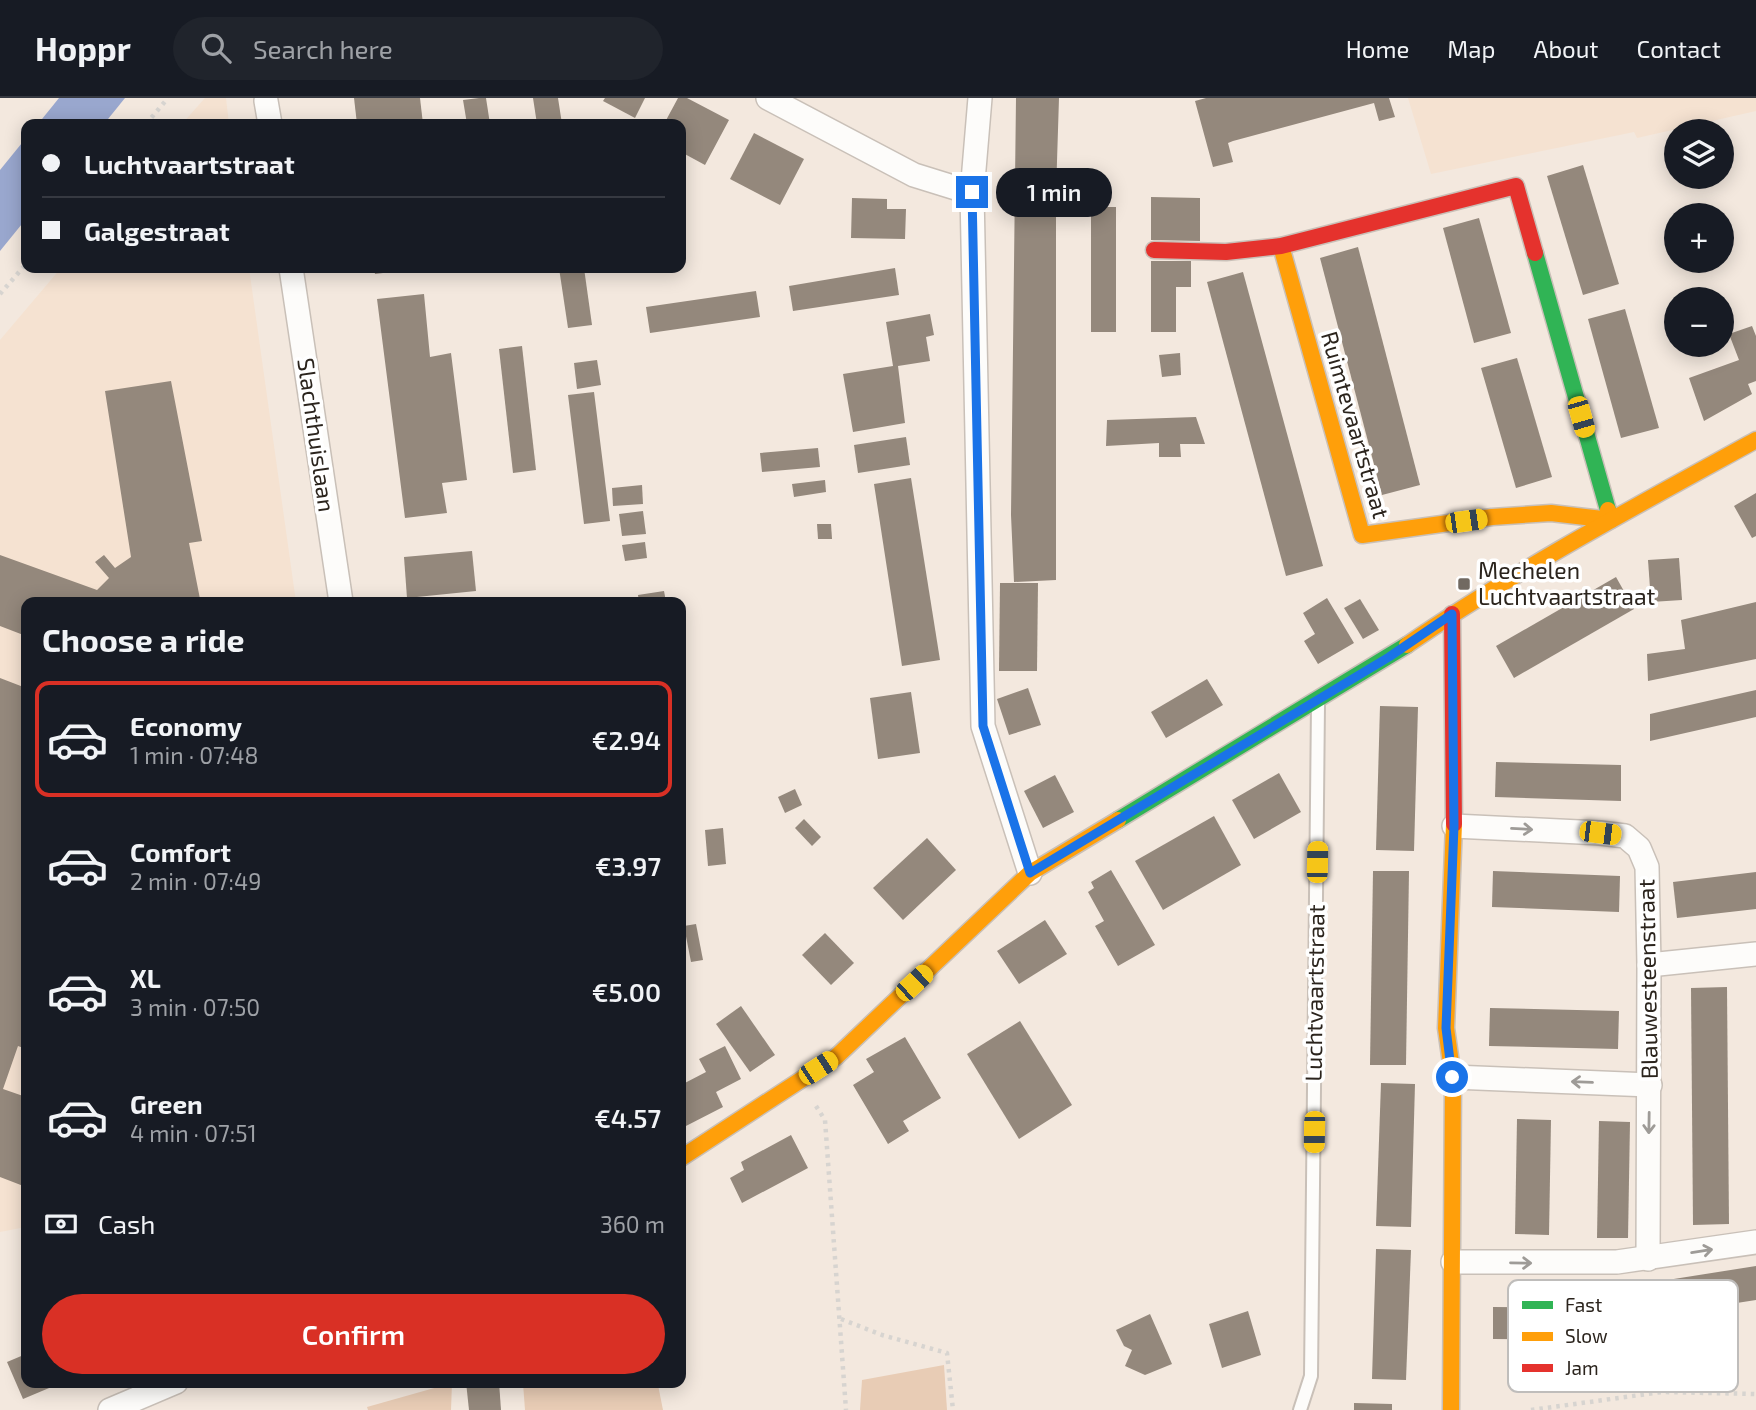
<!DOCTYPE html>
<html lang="en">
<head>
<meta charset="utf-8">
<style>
  body { margin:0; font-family:"Exo 2",sans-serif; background:#20242c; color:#f1f3f6; height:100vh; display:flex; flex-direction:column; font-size:26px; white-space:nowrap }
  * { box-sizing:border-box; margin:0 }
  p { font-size:23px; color:#9ea1a6 }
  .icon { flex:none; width:38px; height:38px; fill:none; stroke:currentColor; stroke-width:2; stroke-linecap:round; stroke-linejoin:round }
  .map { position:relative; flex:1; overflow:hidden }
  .details { position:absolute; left:21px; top:499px; width:665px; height:791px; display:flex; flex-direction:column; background:#171b24; border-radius:14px; box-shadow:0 4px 18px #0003 }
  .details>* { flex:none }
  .top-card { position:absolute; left:21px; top:21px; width:665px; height:154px; border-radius:14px; box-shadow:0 4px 18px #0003; display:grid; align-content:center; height:154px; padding:0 21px; background:#171b24 }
  .controls { position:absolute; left:1664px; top:21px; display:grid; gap:14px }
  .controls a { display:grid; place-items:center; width:70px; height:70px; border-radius:50%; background:#171b24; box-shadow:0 4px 18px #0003; font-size:35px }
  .end { position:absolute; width:32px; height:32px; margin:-16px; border:9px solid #1a73e8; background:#fff; box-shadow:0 0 0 4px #fff }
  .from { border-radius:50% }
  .bubble { position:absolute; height:49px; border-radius:24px; background:#171b24; box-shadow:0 4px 18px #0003; font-size:23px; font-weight:600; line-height:49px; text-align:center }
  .car { position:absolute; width:21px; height:42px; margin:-21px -10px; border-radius:9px; box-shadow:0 0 5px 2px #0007; background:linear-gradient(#f5c518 24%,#345 0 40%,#f5c518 0 76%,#345 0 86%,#f5c518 0) }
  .top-card b { display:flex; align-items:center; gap:24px; height:66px; font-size:26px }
  .top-card b+b { border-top:2px solid #363941 }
  .top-card i { width:18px; height:18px; background:#f1f3f6 }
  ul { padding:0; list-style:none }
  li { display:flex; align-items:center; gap:21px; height:116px; margin:0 14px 10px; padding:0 7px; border:4px solid transparent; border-radius:14px }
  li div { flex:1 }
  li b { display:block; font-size:26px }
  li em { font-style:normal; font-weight:600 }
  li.active { border-color:#d93025 }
  li>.icon { width:63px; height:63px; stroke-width:1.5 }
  h2 { padding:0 21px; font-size:32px; line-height:84px }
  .pay { display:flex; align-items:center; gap:18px; height:77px; padding:0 21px; font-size:26px }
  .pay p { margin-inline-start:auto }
  .action { display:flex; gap:14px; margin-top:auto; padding:14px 21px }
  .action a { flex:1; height:80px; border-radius:42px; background:#d93025; color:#fff; font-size:28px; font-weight:600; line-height:80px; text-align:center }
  header { display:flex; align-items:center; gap:42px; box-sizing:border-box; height:98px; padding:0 35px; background:#171b24; border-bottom:2px solid #363941 }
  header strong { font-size:33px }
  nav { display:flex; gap:38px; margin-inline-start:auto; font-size:24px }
  .search { width:490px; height:63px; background:#20242c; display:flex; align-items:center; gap:18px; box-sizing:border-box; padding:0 24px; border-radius:38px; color:#9ea1a6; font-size:26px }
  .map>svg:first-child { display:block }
  .built { fill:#f5e2d1 }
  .green { fill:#e8ccb5 }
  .water { fill:#99a7ce }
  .building { fill:#94887c }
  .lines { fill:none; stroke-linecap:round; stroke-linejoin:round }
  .lane-casing { stroke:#c9c0b8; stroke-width:16 }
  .street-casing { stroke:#c9c0b8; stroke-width:26 }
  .fast-casing { stroke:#c9c0b8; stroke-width:19 }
  .slow-casing { stroke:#c9c0b8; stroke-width:19 }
  .jam-casing { stroke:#c9c0b8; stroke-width:19 }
  .path { stroke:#d7d4d0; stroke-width:4.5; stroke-dasharray:3.5 5; stroke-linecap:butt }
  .lane { stroke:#fdfcfa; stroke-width:12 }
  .street { stroke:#fdfcfa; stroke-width:23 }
  .fast { stroke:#30b455; stroke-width:16 }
  .slow { stroke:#ff9f0a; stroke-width:16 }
  .jam { stroke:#e5322d; stroke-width:16 }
  .oneway { stroke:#9e9b97 }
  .route { stroke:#1a73e8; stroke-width:9 }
  .poi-dot { fill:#716961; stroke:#fff; stroke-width:2.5 }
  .labels { text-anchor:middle; stroke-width:7; stroke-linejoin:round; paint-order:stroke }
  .street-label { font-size:23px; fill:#2b241d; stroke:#fff }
  .poi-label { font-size:23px; fill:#2b241d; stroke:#fff; text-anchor:start }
  .key { fill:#fff; stroke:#bfbdbb; stroke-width:2 }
  .key-label { font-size:19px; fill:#2b241d }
</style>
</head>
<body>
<header>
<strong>Hoppr</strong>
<div class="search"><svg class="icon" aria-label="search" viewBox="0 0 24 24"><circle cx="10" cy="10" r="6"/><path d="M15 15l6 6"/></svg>Search here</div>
<nav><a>Home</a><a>Map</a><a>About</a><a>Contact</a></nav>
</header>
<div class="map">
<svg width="1756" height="1312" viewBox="0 0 1756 1312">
  <rect width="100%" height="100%" fill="#f3e8de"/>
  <g class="built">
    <path d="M205,0H226L229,26H182Z"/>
    <path d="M1408,0H1756V13L1637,40L1634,34L1431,76Z"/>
    <path d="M61,170H249L296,504H26V1129L0,1134V242Z"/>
  </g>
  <g class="green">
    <path d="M944,1267L947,1312H860L862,1282Z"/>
    <path d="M634,1284L658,1287L663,1312H525L523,1285Z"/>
    <path d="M452,1285L451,1312H368L367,1309Z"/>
  </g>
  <g class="water">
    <path d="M59,0H125L104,26H38Z"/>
    <path d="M26,40V121L0,153V72Z"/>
  </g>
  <g class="building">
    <path d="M354,0H420L423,26H357Z"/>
    <path d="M479,0H486L490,26H467L463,2Z"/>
    <path d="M533,0H558L562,26H537Z"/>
    <path d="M605,0H645L635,20L603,3Z"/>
    <path d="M678,0H687L729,22L705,67L681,54V26H664Z"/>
    <path d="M1016,0H1059L1056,95V482L1014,484L1011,417Z"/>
    <path d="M1206,0H1389L1395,19L1379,23L1374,5L1233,43L1228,45L1233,64L1213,69L1195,3Z"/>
    <path d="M754,35L804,61L780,107L730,81Z"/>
    <path d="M1583,67L1619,186L1583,197L1547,78Z"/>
    <path d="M1151,99L1200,100V143L1151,142Z"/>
    <path d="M852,100L887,101V111H906L905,141L851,140Z"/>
    <rect x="1091" y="109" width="25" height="125"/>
    <path d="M1479,120L1511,235L1474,245L1443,130Z"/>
    <path d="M1358,149L1420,387L1382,397L1320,160Z"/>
    <path d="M1151,163H1191V189H1176V234H1151Z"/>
    <path d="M374,170H415V171L375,176Z"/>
    <path d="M559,170H584L592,227L568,230Z"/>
    <path d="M895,170L899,197L793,213L789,188Z"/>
    <path d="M1243,174L1323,468L1286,478L1207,184Z"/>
    <path d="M756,193L760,219L650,235L646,209Z"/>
    <path d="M424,196L430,259L451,255L467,382L442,385L447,415L405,420L377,201Z"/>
    <path d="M1625,211L1659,330L1621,340L1588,221Z"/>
    <path d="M930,216L934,237L926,239L930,263L898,268L905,325L853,334L843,276L893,268L886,224Z"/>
    <path d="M1752,228L1756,238V283L1748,286L1752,296L1704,323L1689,280L1739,262L1729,236Z"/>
    <path d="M522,248L536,372L513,375L499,251Z"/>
    <path d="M1180,255L1181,277L1162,279L1159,257Z"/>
    <path d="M1517,260L1552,379L1516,390L1481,270Z"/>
    <path d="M597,262L601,287L577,291L574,265Z"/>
    <path d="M171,283L202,443L189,445L200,501L187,504H26V538L0,528V457L97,492L109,480L95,464L104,457L115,470L131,459L105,293Z"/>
    <path d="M594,294L610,423L584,426L568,297Z"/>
    <path d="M1196,319L1205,346H1180L1181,359H1159V345L1106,348L1107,322Z"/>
    <path d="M906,339L910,367L858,375L854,347Z"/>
    <path d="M818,350L820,369L762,374L760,355Z"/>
    <path d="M911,380L940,562L902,568L874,386Z"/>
    <path d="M825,382L826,394L794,399L792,386Z"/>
    <path d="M642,387L643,406L613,408L612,390Z"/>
    <path d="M1756,395V438L1752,440L1734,408Z"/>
    <path d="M643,413L646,436L622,438L619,416Z"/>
    <path d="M817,426H831L832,441H818Z"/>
    <path d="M645,444L647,460L625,463L622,447Z"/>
    <path d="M472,453L476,493L407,500L404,459Z"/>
    <path d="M1679,460L1682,502L1651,504L1648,462Z"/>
    <path d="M1616,479L1634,511L1514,580L1496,548Z"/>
    <path d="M1000,485H1038L1037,573H999Z"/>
    <path d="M664,493L666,504H639L638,497Z"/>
    <path d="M1327,500L1354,545L1318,566L1304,543L1315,536L1303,515Z"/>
    <path d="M1360,501L1379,532L1363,541L1344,510Z"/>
    <path d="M1756,504V561L1648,583L1647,556L1685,551L1681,522Z"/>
    <path d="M0,580L26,590V951L18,948L3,991L26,999V1089L0,1079Z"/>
    <path d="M1207,581L1223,607L1166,640L1151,614Z"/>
    <path d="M1028,590L1041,627L1009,637L997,601Z"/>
    <path d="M1756,592V619L1650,643V616Z"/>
    <path d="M911,594L920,655L878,661L870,600Z"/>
    <path d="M1380,608L1418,609L1414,753L1376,752Z"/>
    <path d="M1496,664L1621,667V703L1495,699Z"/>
    <path d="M1279,675L1301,714L1254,741L1232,702Z"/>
    <path d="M1055,677L1074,714L1043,730L1024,693Z"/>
    <path d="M795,691L802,707L785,715L778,699Z"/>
    <path d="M1214,718L1241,767L1163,812L1135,763Z"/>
    <path d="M804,721L821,739L812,748L795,730Z"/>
    <path d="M723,730L726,766L708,768L705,732Z"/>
    <path d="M927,740L956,772L903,822L873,790Z"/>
    <path d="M1111,772L1155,847L1118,868L1095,828L1104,823L1088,794L1094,790L1091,784Z"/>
    <path d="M1373,773H1409L1406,967H1370Z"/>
    <path d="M1493,773L1620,778L1619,814L1492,809Z"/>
    <path d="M1756,774V811L1677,820L1673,784Z"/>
    <path d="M1045,822L1067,856L1019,886L997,853Z"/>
    <path d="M696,826L703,862L691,864L684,828Z"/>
    <path d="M825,835L854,865L831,887L802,857Z"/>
    <path d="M1727,889L1729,1126L1693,1127L1691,890Z"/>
    <path d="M741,908L775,957L750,974L716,926Z"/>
    <path d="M1490,910L1619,913L1618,951L1489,948Z"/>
    <path d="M1020,923L1072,1007L1019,1041L967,956Z"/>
    <path d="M905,939L941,1000L903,1023L909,1033L888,1046L853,987L874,974L866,961Z"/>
    <path d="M725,948L741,981L716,994L723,1009L684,1029L681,1022V987L706,974L699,961Z"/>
    <path d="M1381,985L1415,986L1411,1129L1376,1128Z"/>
    <path d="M1517,1021L1551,1022L1549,1137L1515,1136Z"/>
    <path d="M1599,1023L1630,1024L1628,1140H1597Z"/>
    <path d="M791,1037L808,1070L742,1105L730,1080L744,1072L741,1064Z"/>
    <path d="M1376,1151L1411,1152L1406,1282L1372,1281Z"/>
    <path d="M1756,1168V1202L1666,1216L1661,1183Z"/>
    <path d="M1493,1209L1630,1210V1242L1493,1241Z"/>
    <path d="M1248,1213L1261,1257L1222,1270L1209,1226Z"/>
    <path d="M1150,1216L1172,1266L1145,1277L1125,1268L1132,1252L1124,1248L1116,1232Z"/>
    <path d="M26,1256V1284L61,1285L23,1301L7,1264Z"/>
    <path d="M466,1284H499L501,1312H469Z"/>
    <path d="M1354,1305L1392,1306V1312H1354Z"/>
  </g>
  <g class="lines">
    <g class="lane-casing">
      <path id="lane" d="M1300,1312L1311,1278L1318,607"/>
    </g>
    <g class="street-casing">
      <g id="street">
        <path d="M768,0L914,77L972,95"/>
        <path d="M980,0L972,95L983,628L1030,775"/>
        <path d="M266,3L270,26"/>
        <path d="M291,170L341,504"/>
        <path d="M1454,728L1600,735L1625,738L1639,750L1647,769L1649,867L1648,1161"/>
        <path d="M1649,867L1756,856"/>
        <path d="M1453,979L1650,987"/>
        <path d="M1453,1164H1617L1756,1144"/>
        <path d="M110,1312L176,1284"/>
      </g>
    </g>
    <g class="fast-casing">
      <g id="fast">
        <path d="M1535,155L1608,412"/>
        <path d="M1118,722L1407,547"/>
      </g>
    </g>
    <g class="slow-casing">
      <g id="slow">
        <path d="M1281,148L1362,437L1492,419L1551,415L1611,422L1608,412"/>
        <path d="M1407,547C1518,471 1638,407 1756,342"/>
        <path d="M681,1060L836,959L1030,775L1118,722"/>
        <path d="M1451,1312L1453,979L1446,930L1454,726"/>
      </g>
    </g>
    <g class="jam-casing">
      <g id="jam">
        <path d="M1154,152L1226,154L1281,148L1516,88L1535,155"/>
        <path d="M1452,516L1454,726"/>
      </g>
    </g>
    <g class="path">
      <path d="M146,26L168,0"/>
      <path d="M0,196L26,166"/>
      <path d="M816,1008L825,1022L846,1312"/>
      <path d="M1650,1187L1662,1294"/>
      <path d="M841,1221L882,1237L947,1255L953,1312"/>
      <path d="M1531,1312L1662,1294L1756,1296"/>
    </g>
    <use href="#lane" class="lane"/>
    <use href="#street" class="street"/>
    <use href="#fast" class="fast"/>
    <use href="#slow" class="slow"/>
    <use href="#jam" class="jam"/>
  </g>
  <defs><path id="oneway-shaft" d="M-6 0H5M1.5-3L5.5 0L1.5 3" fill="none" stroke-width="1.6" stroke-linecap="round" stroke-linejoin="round" transform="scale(1.75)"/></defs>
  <g class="oneway">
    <use href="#oneway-shaft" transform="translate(1522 731) rotate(3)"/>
    <use href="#oneway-shaft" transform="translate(1582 984) rotate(-178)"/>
    <use href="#oneway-shaft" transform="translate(1649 1025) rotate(91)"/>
    <use href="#oneway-shaft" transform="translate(1702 1153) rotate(-9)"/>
    <use href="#oneway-shaft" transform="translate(1521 1165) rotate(1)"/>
  </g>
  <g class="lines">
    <path class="route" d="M972,94L983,628L1030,775L1389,559L1452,516L1454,728L1446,930L1452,979"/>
  </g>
  <rect class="poi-dot" x="1457" y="479" width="14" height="14" rx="3.5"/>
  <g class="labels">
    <g class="street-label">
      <text transform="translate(1355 327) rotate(74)" y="8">Ruimtevaartstraat</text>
      <text transform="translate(316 337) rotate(82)" y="8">Slachthuislaan</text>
      <text transform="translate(1648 881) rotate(-91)" y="8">Blauwesteenstraat</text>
      <text transform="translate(1315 895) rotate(-89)" y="8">Luchtvaartstraat</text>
    </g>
    <g class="poi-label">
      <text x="1478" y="481">Mechelen<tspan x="1478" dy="26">Luchtvaartstraat</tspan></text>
    </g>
  </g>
  <rect x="1508" y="1182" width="230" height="112" rx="10" class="key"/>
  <rect x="1522" y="1203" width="31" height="8" fill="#30b455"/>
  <rect x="1522" y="1234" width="31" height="9" fill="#ff9f0a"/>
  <rect x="1522" y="1266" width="31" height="8" fill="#e5322d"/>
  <g class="key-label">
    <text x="1565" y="1214">Fast</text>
    <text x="1565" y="1245">Slow</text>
    <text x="1565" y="1277">Jam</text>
  </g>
</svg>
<div class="controls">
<a><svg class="icon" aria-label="layers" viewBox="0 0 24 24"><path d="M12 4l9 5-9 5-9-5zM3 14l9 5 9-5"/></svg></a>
<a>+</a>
<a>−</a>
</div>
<i class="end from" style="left:1452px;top:979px"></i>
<i class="end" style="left:972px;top:94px"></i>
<div class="bubble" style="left:996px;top:70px;width:116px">1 min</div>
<i class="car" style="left:1581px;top:319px;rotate:164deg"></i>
<i class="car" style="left:1466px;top:423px;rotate:82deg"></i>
<i class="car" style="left:1600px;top:735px;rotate:97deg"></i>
<i class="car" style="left:1317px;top:764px;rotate:1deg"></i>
<i class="car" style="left:914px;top:885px;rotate:47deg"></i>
<i class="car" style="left:818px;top:970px;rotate:57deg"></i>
<i class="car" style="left:1314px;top:1034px;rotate:181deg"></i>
<div class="top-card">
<b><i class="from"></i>Luchtvaartstraat</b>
<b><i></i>Galgestraat</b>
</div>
<section class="details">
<h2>Choose a ride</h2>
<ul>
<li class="active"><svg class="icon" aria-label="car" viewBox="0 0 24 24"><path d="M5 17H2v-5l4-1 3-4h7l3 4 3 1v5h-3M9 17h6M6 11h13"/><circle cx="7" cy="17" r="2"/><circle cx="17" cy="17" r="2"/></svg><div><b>Economy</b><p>1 min · 07:48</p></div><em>€2.94</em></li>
<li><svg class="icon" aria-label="car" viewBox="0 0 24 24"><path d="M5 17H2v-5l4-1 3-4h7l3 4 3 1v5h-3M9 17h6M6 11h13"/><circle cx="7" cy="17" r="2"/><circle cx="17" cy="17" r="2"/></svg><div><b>Comfort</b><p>2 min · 07:49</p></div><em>€3.97</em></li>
<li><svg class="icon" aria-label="car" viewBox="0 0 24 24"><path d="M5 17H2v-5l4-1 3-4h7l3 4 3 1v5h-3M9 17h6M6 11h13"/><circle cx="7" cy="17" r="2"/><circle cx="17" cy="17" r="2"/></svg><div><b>XL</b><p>3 min · 07:50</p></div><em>€5.00</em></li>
<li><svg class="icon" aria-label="car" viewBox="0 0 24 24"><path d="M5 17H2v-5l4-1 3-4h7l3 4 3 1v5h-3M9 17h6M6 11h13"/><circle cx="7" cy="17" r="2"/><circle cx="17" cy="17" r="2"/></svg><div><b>Green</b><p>4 min · 07:51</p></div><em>€4.57</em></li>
</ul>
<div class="pay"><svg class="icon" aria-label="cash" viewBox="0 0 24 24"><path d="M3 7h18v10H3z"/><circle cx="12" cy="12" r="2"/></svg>Cash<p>360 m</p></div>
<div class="action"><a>Confirm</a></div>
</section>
</div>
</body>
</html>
